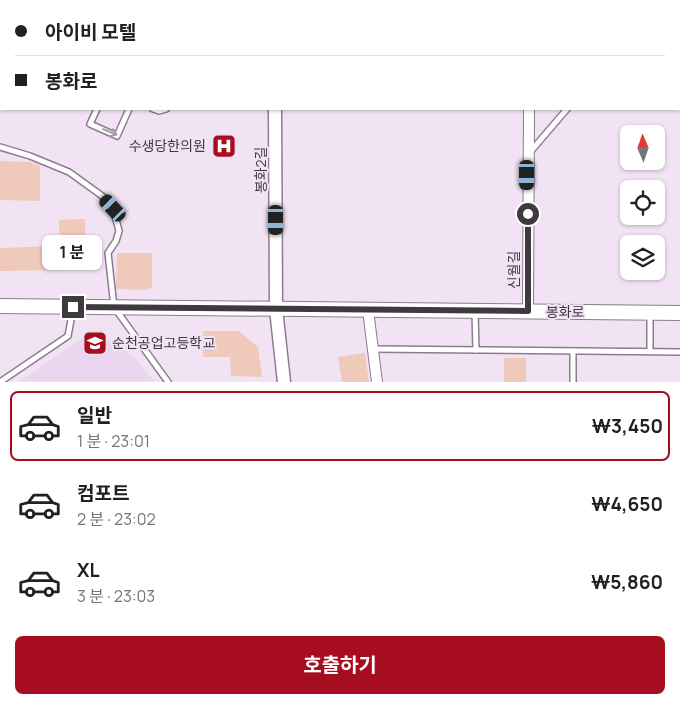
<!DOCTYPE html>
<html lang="ko">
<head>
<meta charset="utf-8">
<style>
  body { margin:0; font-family:Manrope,"Noto Sans KR",sans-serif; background:#f2f2f2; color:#202124; height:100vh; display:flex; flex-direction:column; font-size:19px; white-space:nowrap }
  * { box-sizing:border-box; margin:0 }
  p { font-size:16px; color:#757577 }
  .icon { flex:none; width:28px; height:28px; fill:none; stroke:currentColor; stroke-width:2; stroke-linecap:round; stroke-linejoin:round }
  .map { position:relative; height:382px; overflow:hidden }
  .panel { display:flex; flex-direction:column; background:#fff; flex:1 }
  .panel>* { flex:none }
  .hud { position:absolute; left:0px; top:0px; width:680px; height:110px; box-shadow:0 1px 4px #0004; display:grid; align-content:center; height:110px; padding:0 15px; background:#fff }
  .needle { width:32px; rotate:358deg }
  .tools { position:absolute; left:620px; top:125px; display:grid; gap:10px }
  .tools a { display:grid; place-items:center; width:45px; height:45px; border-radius:8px; background:#fff; box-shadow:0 1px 4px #0004; font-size:25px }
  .end { position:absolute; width:22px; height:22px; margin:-11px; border:6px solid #3f3940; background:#fff; box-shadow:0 0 0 2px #fff }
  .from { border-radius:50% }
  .bubble { position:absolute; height:35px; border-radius:8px; background:#fff; box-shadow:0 1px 4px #0004; font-size:16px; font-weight:700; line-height:35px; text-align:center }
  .car { position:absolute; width:15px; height:30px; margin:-15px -8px; border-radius:6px; box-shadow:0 0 4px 1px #0007; background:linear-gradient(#222 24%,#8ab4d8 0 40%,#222 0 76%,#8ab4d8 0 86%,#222 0) }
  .hud b { display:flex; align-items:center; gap:18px; height:48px; font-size:19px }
  .hud b+b { border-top:1px solid #e0e0e0 }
  .hud i { width:12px; height:12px; background:#202124 }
  ul { padding:9px 0 0; list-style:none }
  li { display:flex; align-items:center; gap:15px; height:70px; margin:0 10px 8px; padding:0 5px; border:2px solid transparent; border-radius:8px }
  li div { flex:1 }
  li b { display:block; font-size:19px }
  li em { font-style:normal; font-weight:700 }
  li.selected { border-color:#a60e1f }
  li>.icon { width:45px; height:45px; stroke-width:1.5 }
  .action { display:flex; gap:10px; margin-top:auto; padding:10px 15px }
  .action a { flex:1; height:58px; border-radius:8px; background:#a60e1f; color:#fff; font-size:20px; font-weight:700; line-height:58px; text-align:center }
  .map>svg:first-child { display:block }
  .built { fill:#e9d5ed }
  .building { fill:#efc9ba }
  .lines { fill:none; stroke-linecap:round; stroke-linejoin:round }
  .service-casing { stroke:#8b7d8d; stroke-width:8 }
  .minor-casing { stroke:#8b7d8d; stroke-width:12 }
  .tertiary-casing { stroke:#8b7d8d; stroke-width:15 }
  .secondary-casing { stroke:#8b7d8d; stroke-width:16 }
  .service { stroke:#fff; stroke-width:5 }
  .minor { stroke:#fff; stroke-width:10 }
  .tertiary { stroke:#fff; stroke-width:12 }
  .secondary { stroke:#fff; stroke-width:14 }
  .oneway { stroke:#9f9ca0 }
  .route { stroke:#3f3940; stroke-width:6 }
  .labels { text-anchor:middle; stroke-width:4; stroke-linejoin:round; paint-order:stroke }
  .poi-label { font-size:14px; fill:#3f3940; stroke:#f2e3f4; text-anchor:end }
  .street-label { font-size:14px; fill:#3f3940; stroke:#f2e3f4 }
</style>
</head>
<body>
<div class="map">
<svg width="680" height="382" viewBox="0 0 680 382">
  <rect width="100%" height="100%" fill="#f2e3f4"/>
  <path class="built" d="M95,330L134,357L154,381H20Z"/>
  <g class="building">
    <path d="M0,161L30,162L40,166V201L0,200Z"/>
    <path d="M85,219L86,248L70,249L71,270L0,271V248L60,246L59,220Z"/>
    <path d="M117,253H152V287L147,290L116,289Z"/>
    <path d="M203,331H239L258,347L262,377L231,376L230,357H203Z"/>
    <path d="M365,353L369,382H342L338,357Z"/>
    <rect x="504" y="358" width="22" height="24"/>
  </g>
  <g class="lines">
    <g class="service-casing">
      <g id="service">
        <path d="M50,1L51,0"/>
        <path d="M655,1L656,0"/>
        <path d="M0,89L1,86"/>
        <path d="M97,109L90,124L117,136L129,109"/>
        <path d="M153,109L159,111L166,109"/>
        <path d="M0,147L30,156L69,172L105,198L113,208L119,231L116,241L108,253L114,307L168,382"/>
        <path d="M531,151L567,109"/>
        <path d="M475,312L476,350"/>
        <path d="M650,313V351"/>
        <path d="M373,349L680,352"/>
        <path d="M573,351V382"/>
        <path d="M0,382L68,336L73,309"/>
      </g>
    </g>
    <g class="minor-casing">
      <g id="minor">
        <path d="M533,1V0"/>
        <path d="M0,24H1"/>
        <path d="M368,310L377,382"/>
        <path d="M528,311L529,109"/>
      </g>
    </g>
    <g class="tertiary-casing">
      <g id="tertiary">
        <path d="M275,0V1"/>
        <path d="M275,109L276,309L284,382"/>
      </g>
    </g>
    <g class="secondary-casing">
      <path id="secondary" d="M0,306L680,313"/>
    </g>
    <use href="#service" class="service"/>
    <use href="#minor" class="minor"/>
    <use href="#tertiary" class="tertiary"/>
    <use href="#secondary" class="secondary"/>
  </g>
  <defs><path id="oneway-shaft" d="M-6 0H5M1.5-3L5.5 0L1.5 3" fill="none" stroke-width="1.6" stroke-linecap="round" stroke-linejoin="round" transform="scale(1.25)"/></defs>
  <use class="oneway" href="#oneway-shaft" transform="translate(110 132) rotate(22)"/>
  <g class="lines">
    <path class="route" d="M73,307L528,311V214"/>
  </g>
  <defs>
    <g id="hospital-square" transform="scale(1.25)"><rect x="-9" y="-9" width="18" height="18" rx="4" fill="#a60e1f" stroke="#f2e3f4"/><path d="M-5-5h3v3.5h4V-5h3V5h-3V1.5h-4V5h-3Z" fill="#fff"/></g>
    <g id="school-square" transform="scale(1.25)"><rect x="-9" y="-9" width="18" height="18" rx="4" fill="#a60e1f" stroke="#f2e3f4"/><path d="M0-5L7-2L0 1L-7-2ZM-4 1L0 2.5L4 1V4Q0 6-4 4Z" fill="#fff"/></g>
  </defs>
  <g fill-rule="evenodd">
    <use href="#hospital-square" x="224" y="146"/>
    <use href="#school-square" x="95" y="343"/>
  </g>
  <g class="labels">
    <g class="poi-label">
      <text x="206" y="151">수생당한의원</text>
      <text x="112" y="348" text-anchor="start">순천공업고등학교</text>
    </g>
    <g class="street-label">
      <text transform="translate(261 170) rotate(-90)" y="5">봉화2길</text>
      <text transform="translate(514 270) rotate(-90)" y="5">신월길</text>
      <text x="565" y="317">봉화로</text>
    </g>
  </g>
</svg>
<div class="tools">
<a><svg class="needle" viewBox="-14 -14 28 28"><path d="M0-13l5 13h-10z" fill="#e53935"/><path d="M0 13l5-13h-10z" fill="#757577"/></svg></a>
<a><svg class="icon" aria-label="locate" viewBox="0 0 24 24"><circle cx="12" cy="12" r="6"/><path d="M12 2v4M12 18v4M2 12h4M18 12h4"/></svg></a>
<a><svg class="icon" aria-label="layers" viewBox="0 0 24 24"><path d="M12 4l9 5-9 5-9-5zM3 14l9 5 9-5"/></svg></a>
</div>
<i class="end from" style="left:528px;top:214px"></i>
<i class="end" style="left:73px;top:307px"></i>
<div class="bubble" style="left:42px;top:235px;width:60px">1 분</div>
<i class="car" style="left:527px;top:175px;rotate:180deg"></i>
<i class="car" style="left:113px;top:208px;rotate:317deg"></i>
<i class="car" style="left:276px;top:220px;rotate:180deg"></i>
<div class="hud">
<b><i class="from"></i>아이비 모텔</b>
<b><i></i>봉화로</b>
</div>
</div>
<section class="panel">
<ul>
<li class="selected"><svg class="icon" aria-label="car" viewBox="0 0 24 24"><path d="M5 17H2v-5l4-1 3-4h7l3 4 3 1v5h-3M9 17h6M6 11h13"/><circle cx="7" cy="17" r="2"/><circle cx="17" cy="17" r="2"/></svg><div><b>일반</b><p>1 분 · 23:01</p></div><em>₩3,450</em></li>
<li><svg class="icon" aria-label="car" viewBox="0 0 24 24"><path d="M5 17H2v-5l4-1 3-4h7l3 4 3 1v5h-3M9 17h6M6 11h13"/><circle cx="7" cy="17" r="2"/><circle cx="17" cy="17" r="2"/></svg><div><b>컴포트</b><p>2 분 · 23:02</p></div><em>₩4,650</em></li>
<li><svg class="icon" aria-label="car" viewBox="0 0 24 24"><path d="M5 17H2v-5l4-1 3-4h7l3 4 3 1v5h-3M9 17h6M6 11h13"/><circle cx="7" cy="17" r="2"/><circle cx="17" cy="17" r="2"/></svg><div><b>XL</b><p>3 분 · 23:03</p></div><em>₩5,860</em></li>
</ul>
<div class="action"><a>호출하기</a></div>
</section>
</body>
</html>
